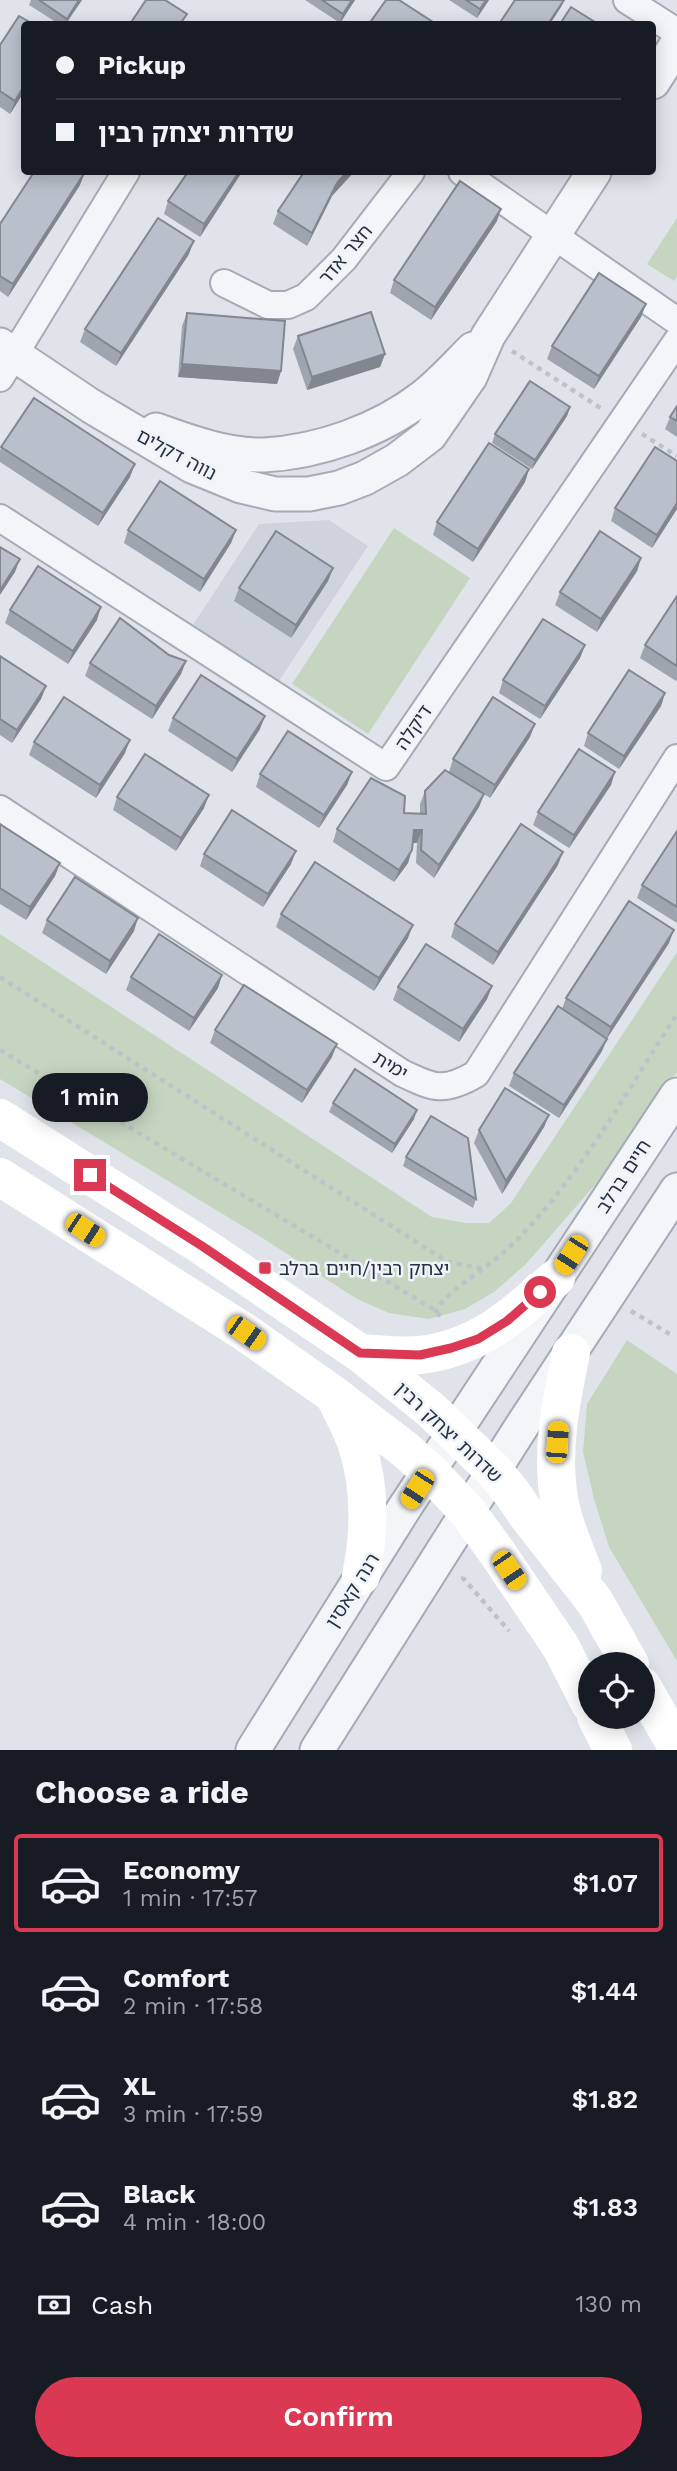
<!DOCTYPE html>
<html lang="en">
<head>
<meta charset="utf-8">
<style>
  body { margin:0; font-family:"Work Sans","Noto Sans Hebrew",sans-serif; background:#20242c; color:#f1f3f6; height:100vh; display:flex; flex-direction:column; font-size:26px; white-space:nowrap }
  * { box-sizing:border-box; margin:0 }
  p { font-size:23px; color:#9ea1a6 }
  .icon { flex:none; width:38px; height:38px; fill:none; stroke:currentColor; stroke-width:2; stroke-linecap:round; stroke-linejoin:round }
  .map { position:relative; height:1750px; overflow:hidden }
  .panel { display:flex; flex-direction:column; background:#171b24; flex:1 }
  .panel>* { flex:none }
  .guide { position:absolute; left:21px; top:21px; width:635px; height:154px; border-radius:7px; box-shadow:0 4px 18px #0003; display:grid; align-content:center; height:154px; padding:0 35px; background:#171b24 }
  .tools { position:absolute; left:578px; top:1652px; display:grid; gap:14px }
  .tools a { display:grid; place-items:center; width:77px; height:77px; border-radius:50%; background:#171b24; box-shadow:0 4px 18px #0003; font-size:35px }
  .end { position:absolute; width:32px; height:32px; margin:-16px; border:9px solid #db3953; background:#fff; box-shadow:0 0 0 4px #fff }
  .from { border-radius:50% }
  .bubble { position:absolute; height:49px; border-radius:24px; background:#171b24; box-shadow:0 4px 18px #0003; font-size:23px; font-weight:600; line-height:49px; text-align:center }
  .car { position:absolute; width:21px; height:42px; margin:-21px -10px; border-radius:9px; box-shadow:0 0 5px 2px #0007; background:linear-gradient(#f5c518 24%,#345 0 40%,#f5c518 0 76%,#345 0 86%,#f5c518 0) }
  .guide b { display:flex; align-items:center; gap:24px; height:66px; font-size:26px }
  .guide b+b { border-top:2px solid #363941 }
  .guide i { width:18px; height:18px; background:#f1f3f6 }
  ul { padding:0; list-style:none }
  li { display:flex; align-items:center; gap:21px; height:98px; margin:0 14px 10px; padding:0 21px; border:4px solid transparent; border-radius:7px }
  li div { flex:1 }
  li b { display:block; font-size:26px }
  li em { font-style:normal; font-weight:600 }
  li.current { border-color:#db3953 }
  li>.icon { width:63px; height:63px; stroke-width:1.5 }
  h2 { padding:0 35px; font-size:32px; line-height:84px }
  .pay { display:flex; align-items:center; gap:18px; height:77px; padding:0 35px; font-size:26px }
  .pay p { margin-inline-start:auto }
  .cta { display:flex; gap:14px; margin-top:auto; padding:14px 35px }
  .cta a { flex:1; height:80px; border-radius:42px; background:#db3953; color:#fff; font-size:28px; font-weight:600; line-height:80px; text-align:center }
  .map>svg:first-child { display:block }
  .built { fill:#ced3dc }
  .green { fill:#c6d5c0 }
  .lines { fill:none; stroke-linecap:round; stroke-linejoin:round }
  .minor-casing { stroke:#a5abb5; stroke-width:30 }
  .tertiary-casing { stroke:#a5abb5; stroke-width:37 }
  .path { stroke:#bec2c9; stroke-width:4.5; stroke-dasharray:5 5; stroke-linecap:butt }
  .minor { stroke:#f3f5f8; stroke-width:26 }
  .tertiary { stroke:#f3f5f8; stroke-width:33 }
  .secondary { stroke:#fff; stroke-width:38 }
  .wall { fill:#9fa5af }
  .shaded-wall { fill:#82868e }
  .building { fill:#b9c0cb; stroke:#82868e; stroke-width:2 }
  .route { stroke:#db3953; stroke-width:9 }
  .poi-dot { fill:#db3953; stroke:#f0f3f7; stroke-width:2.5 }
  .labels { text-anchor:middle; stroke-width:5; stroke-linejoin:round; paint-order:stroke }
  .street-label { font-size:19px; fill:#273143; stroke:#f0f3f7 }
  .poi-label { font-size:19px; fill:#273143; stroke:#f0f3f7; text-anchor:start }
</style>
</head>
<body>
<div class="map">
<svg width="677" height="1750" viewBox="0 0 677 1750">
  <rect width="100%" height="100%" fill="#e0e4ea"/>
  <path class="built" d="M329,520L368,546L279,681L193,625L259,524Z"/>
  <g class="green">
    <path d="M677,218V277L674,281L647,264Z"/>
    <path d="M394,528L470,578L368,734L292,684Z"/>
    <path d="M0,934L432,1217L466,1223H489L511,1203L677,952V1072L628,1147L526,1264L494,1292L465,1309L429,1319L389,1313L357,1299L264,1239L0,1079Z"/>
    <path d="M627,1340L677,1374V1661L609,1547L594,1499L583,1452L587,1404Z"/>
  </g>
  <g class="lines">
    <g class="minor-casing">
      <g id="minor">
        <path d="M627,0L677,32"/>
        <path d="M462,172L677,321"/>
        <path d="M224,283L268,305H288L306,297L344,259L411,172"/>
        <path d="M0,378L126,172"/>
        <path d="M0,518L386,767L677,341"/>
        <path d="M0,809L402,1073C434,1088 443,1093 476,1074L677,758"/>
      </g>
    </g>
    <g class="tertiary-casing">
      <g id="tertiary">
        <path d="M653,82L677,44"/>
        <path d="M0,345L91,406L192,466L241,486L275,494H309L339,488L365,478L397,460L430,435L470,377L488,336L594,172"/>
        <path d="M156,430C189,442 228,456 264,455C319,452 379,431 423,397C441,383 457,365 473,349"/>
        <path d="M253,1750L405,1507L677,1095"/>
        <path d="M317,1750L520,1429L677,1190"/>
      </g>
    </g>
    <g class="path">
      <path d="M512,351L602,409"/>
      <path d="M642,434L677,456"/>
      <path d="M0,977L448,1262L485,1269"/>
      <path d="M0,1050L435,1310L442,1318"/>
      <path d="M631,1311L673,1336"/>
      <path d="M435,1313C442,1294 486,1269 503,1253C574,1188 624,1095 677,1014"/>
      <path d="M464,1577L463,1578L509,1631"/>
    </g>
    <use href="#minor" class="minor"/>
    <use href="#tertiary" class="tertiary"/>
    <g class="secondary">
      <path d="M0,1118L202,1246L360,1353L431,1410L494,1471L512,1493L527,1515L595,1602L630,1664"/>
      <path d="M0,1177L246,1333L334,1395L403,1448L429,1471L467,1511L496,1551L561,1647L590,1704"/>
      <path d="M360,1353C380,1354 401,1357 420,1355C479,1348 514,1315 556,1278"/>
      <path d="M571,1353C561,1402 550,1454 560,1504C564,1526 575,1549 583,1571"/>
      <path d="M335,1397C342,1412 350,1426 356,1442C371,1486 370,1531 361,1576"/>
      <path d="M642,1686L677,1747"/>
      <path d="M596,1717L613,1750"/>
    </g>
  </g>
  <g class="wall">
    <path d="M31,0H82L66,24H59L29,5Z"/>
    <path d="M305,0H355L340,23Z"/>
    <path d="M449,0H489L477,18Z"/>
    <path d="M0,45L24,92L10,114L0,107Z"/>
    <path d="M240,175L200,237L164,214L168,201Z"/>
    <path d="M80,185L8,297L0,291V224Z"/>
    <path d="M332,196L307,246L273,224L278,211Z"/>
    <path d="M497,221L431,320L390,293L394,280Z"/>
    <path d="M189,254L116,366L80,342L85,329Z"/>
    <path d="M646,304L641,317L594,389L547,359L552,346Z"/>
    <path d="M187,313L281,371L277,384L178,377L182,326Z"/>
    <path d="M298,336L385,354L380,367L307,390L293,349Z"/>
    <path d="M677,406V437L665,429L670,417Z"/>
    <path d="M570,407L567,416L532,469L492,443L495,434Z"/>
    <path d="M1,447L130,477L98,526L0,462V451Z"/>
    <path d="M677,461V509L652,548L611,521L615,508Z"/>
    <path d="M529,469L525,482L473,562L433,535L437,522Z"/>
    <path d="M128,530H236L231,543L200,592L124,543Z"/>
    <path d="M641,558L637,571L597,632L555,605L560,592Z"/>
    <path d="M333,568L328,581L291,638L234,601L239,588Z"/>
    <path d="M677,596V680L676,681L640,658L645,645Z"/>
    <path d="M10,610L97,620L68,664L5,623Z"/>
    <path d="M585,645L580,658L540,719L499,693L503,680Z"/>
    <path d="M169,655L186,661L181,674L152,719L85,676L90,663Z"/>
    <path d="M0,656L46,686L41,699L12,743L0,735Z"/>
    <path d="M665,693L661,706L619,769L584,746L588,733Z"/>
    <path d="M173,718L260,729L232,772L168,731Z"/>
    <path d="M530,737L490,798L484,794L479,807L434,878L416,863L417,843H413L408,863L394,882L333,842L337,829L404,813L420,814V804L425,791L449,772L453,759Z"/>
    <path d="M34,742L125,753L96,798L29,755Z"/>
    <path d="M352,772L347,785L319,828L256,787L260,774Z"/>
    <path d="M611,785L569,848L533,825L538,812Z"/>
    <path d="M117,797L204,808L176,851L113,810Z"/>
    <path d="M0,824L60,863L55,876L26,920L0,904Z"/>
    <path d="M677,831V923L637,898L642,885Z"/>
    <path d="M204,854L291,864L263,907L200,866Z"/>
    <path d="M558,865L493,965L451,937L455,924Z"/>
    <path d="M281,914L408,938L374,991L276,927Z"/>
    <path d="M47,920L134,931L106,974L42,933Z"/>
    <path d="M669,943L607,1038L602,1051L559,1118L509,1086L514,1073L562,1009L566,998Z"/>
    <path d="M222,975L218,988L189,1031L126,990L131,977Z"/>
    <path d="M492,986L487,999L459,1042L393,1000L398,987Z"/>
    <path d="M215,1030L332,1057L302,1103L210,1043Z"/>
    <path d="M333,1103L414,1119L392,1153L329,1112Z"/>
    <path d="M549,1115L544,1127L502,1194L474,1143L479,1130Z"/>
    <path d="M406,1157L476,1199L473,1208L403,1166Z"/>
  </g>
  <g class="shaded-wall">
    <path d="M79,0H82L65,24L67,19Z"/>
    <path d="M352,0H355L340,23L343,14Z"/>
    <path d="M486,0H489L477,18L480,9Z"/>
    <path d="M564,0L561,7L550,24H548Z"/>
    <path d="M24,86V92L10,114L15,101Z"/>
    <path d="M85,172L80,185L8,297L13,284Z"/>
    <path d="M239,172H241L240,175L200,237L204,224Z"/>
    <path d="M347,172H354L332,196L307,246L312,233L337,183Z"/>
    <path d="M501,209L497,221L431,320L435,307Z"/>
    <path d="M194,241L189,254L116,366L121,353Z"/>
    <path d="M646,304L641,317L594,389L599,376Z"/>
    <path d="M385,354L380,367L307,390L312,377Z"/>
    <path d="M182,364L281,371L277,384L178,377Z"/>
    <path d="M570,407L567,416L532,469L535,460Z"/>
    <path d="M135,464L130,477L98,526L103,513Z"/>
    <path d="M529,469L525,482L473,562L478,549Z"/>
    <path d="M677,503V509L652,548L657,535Z"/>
    <path d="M236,530L231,543L200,592L204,579Z"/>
    <path d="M641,558L637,571L597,632L601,619Z"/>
    <path d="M20,559L15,572L0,595V590Z"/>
    <path d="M333,568L328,581L291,638L296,625Z"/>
    <path d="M101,607L97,620L68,664L73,651Z"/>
    <path d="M585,645L580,658L540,719L545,706Z"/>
    <path d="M186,661L181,674L152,719L156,706Z"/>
    <path d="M46,686L41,699L12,743L17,730Z"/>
    <path d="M665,693L661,706L619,769L624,756Z"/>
    <path d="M265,716L260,729L232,772L237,759Z"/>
    <path d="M535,724L530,737L490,798L495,785Z"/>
    <path d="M130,740L125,753L96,798L100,785Z"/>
    <path d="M352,772L347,785L319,828L324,815Z"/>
    <path d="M615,772L611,785L569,848L574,835Z"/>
    <path d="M484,794L479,807L434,878L439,865Z"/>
    <path d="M209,795L204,808L176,851L181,838Z"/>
    <path d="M414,830H422L417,843H409Z"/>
    <path d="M412,850L408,863L394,882L399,870Z"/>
    <path d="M296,851L291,864L263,907L268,894Z"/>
    <path d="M563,852L558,865L493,965L498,952Z"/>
    <path d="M60,863L55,876L26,920L30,907Z"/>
    <path d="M138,918L134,931L106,974L110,961Z"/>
    <path d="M413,925L408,938L374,991L379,978Z"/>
    <path d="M674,930L669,943L606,1040L611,1027Z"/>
    <path d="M222,975L218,988L189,1031L194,1018Z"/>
    <path d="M492,986L487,999L459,1042L463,1029Z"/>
    <path d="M607,1039L602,1051L559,1118L564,1105Z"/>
    <path d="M337,1044L332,1057L302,1103L307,1090Z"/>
    <path d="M417,1110L414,1119L392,1153L395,1144Z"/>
    <path d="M549,1115L544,1127L502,1194L506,1181Z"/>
  </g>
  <g class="building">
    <path d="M39,0H79L67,19Z"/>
    <path d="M146,0H165L187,14L180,24H130Z"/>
    <path d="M322,0H352L343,14Z"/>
    <path d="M386,0H399L436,24H369Z"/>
    <path d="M466,0H486L480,9Z"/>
    <path d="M515,0H564L548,24H499Z"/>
    <path d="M571,7L598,24H560Z"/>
    <path d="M19,16L33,24H24V86L15,101L0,91V45Z"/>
    <path d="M34,172H85L13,284L0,276V224Z"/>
    <path d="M188,172H239L204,224L168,201Z"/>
    <path d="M304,172H347L337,183L312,233L278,211Z"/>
    <path d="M460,181L501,209L435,307L394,280Z"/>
    <path d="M158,218L194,241L121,353L85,329Z"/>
    <path d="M599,273L646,304L599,376L552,346Z"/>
    <path d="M371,312L385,354L312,377L298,336Z"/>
    <path d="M187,313L285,321L281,371L182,364Z"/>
    <path d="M530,381L570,407L535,460L495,434Z"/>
    <path d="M34,398L135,464L103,513L1,447Z"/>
    <path d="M677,406V421L670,417Z"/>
    <path d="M489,443L529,469L478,549L437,522Z"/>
    <path d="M655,447L677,461V503L657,535L615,508Z"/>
    <path d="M160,481L236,530L204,579L128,530Z"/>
    <path d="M276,531L333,568L296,625L239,588Z"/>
    <path d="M600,531L641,558L601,619L560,592Z"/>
    <path d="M0,547L20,559L0,590Z"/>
    <path d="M38,566L101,607L73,651L10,610Z"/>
    <path d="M677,596V666L645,645Z"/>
    <path d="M120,618L169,655L186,661L156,706L90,663Z"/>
    <path d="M543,619L585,645L545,706L503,680Z"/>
    <path d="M0,656L46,686L17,730L0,719Z"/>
    <path d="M629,670L665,693L624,756L588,733Z"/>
    <path d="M201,675L265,716L237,759L173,718Z"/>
    <path d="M64,697L130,740L100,785L34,742Z"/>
    <path d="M493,697L535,724L495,785L453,759Z"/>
    <path d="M288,731L352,772L324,815L260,774Z"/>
    <path d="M579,749L615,772L574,835L538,812Z"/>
    <path d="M145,754L209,795L181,838L117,797Z"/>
    <path d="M445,770L484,794L439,865L421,850L422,830H414L412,850L399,870L337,829L371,778L405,796L404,813L426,814L425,791Z"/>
    <path d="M232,810L296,851L268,894L204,854Z"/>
    <path d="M0,824L60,863L30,907L0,888Z"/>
    <path d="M521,824L563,852L498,952L455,924Z"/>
    <path d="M677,831V907L642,885Z"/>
    <path d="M315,862L413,925L379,978L281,914Z"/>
    <path d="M75,877L138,918L110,961L47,920Z"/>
    <path d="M629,901L674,930L611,1027L566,998Z"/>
    <path d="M159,934L222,975L194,1018L131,977Z"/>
    <path d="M426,944L492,986L463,1029L398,987Z"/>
    <path d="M244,985L337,1044L307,1090L215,1030Z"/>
    <path d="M558,1006L607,1039L564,1105L514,1073Z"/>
    <path d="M355,1069L417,1110L395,1144L333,1103Z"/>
    <path d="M505,1088L549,1115L506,1181L479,1130Z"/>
    <path d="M431,1116L468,1138L476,1199L406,1157Z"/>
  </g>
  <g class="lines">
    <path class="route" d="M90,1175L202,1246L360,1353L420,1355L451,1348L478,1339L507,1321L540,1292"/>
  </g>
  <rect class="poi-dot" x="258" y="1261" width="14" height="14" rx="3.5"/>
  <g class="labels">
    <g class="street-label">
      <text transform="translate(345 254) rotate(-50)" y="7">חצר אדר</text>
      <text transform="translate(177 454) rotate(28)" y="7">נווה דקלים</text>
      <text transform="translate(413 727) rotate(-56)" y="7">דיקלה</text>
      <text transform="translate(391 1065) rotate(31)" y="7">ימית</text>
      <text transform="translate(623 1176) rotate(-57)" y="7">חיים ברלב</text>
      <text transform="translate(449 1432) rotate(43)" y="7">שדרות יצחק רבין</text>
      <text transform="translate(352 1590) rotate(-58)" y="7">רנה קאסין</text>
    </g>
    <g class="poi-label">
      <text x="279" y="1275">יצחק רבין/חיים ברלב</text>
    </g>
  </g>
</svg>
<div class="tools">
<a><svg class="icon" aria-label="locate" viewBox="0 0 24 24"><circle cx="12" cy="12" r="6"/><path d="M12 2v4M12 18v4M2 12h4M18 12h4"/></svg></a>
</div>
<i class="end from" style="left:540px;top:1292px"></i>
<i class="end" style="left:90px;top:1175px"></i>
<div class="bubble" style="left:32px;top:1073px;width:116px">1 min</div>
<i class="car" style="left:85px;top:1230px;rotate:123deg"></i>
<i class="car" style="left:571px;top:1255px;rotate:213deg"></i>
<i class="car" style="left:246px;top:1333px;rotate:125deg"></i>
<i class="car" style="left:557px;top:1442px;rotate:4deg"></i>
<i class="car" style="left:417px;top:1489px;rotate:213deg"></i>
<i class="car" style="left:509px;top:1570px;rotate:146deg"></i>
<div class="guide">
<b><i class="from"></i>Pickup</b>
<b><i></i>שדרות יצחק רבין</b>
</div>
</div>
<section class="panel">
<h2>Choose a ride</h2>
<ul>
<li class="current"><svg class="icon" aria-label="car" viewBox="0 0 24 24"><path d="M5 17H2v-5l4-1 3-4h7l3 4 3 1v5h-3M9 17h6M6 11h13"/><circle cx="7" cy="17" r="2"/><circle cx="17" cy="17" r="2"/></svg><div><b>Economy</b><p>1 min · 17:57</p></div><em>$1.07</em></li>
<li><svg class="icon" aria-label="car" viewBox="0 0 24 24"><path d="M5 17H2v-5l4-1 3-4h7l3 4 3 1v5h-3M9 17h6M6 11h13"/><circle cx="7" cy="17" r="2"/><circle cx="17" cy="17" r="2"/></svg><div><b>Comfort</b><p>2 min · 17:58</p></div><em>$1.44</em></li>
<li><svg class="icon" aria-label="car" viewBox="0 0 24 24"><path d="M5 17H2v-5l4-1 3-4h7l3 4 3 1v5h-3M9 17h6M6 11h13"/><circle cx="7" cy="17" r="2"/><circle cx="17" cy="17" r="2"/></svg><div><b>XL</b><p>3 min · 17:59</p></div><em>$1.82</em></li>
<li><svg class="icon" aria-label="car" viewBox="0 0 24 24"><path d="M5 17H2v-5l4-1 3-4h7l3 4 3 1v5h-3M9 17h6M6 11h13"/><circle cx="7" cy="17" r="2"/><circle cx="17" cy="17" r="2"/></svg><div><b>Black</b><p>4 min · 18:00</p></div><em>$1.83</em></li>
</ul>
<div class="pay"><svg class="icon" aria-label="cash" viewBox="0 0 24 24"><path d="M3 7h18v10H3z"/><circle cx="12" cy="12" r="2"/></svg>Cash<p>130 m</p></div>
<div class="cta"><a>Confirm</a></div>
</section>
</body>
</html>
